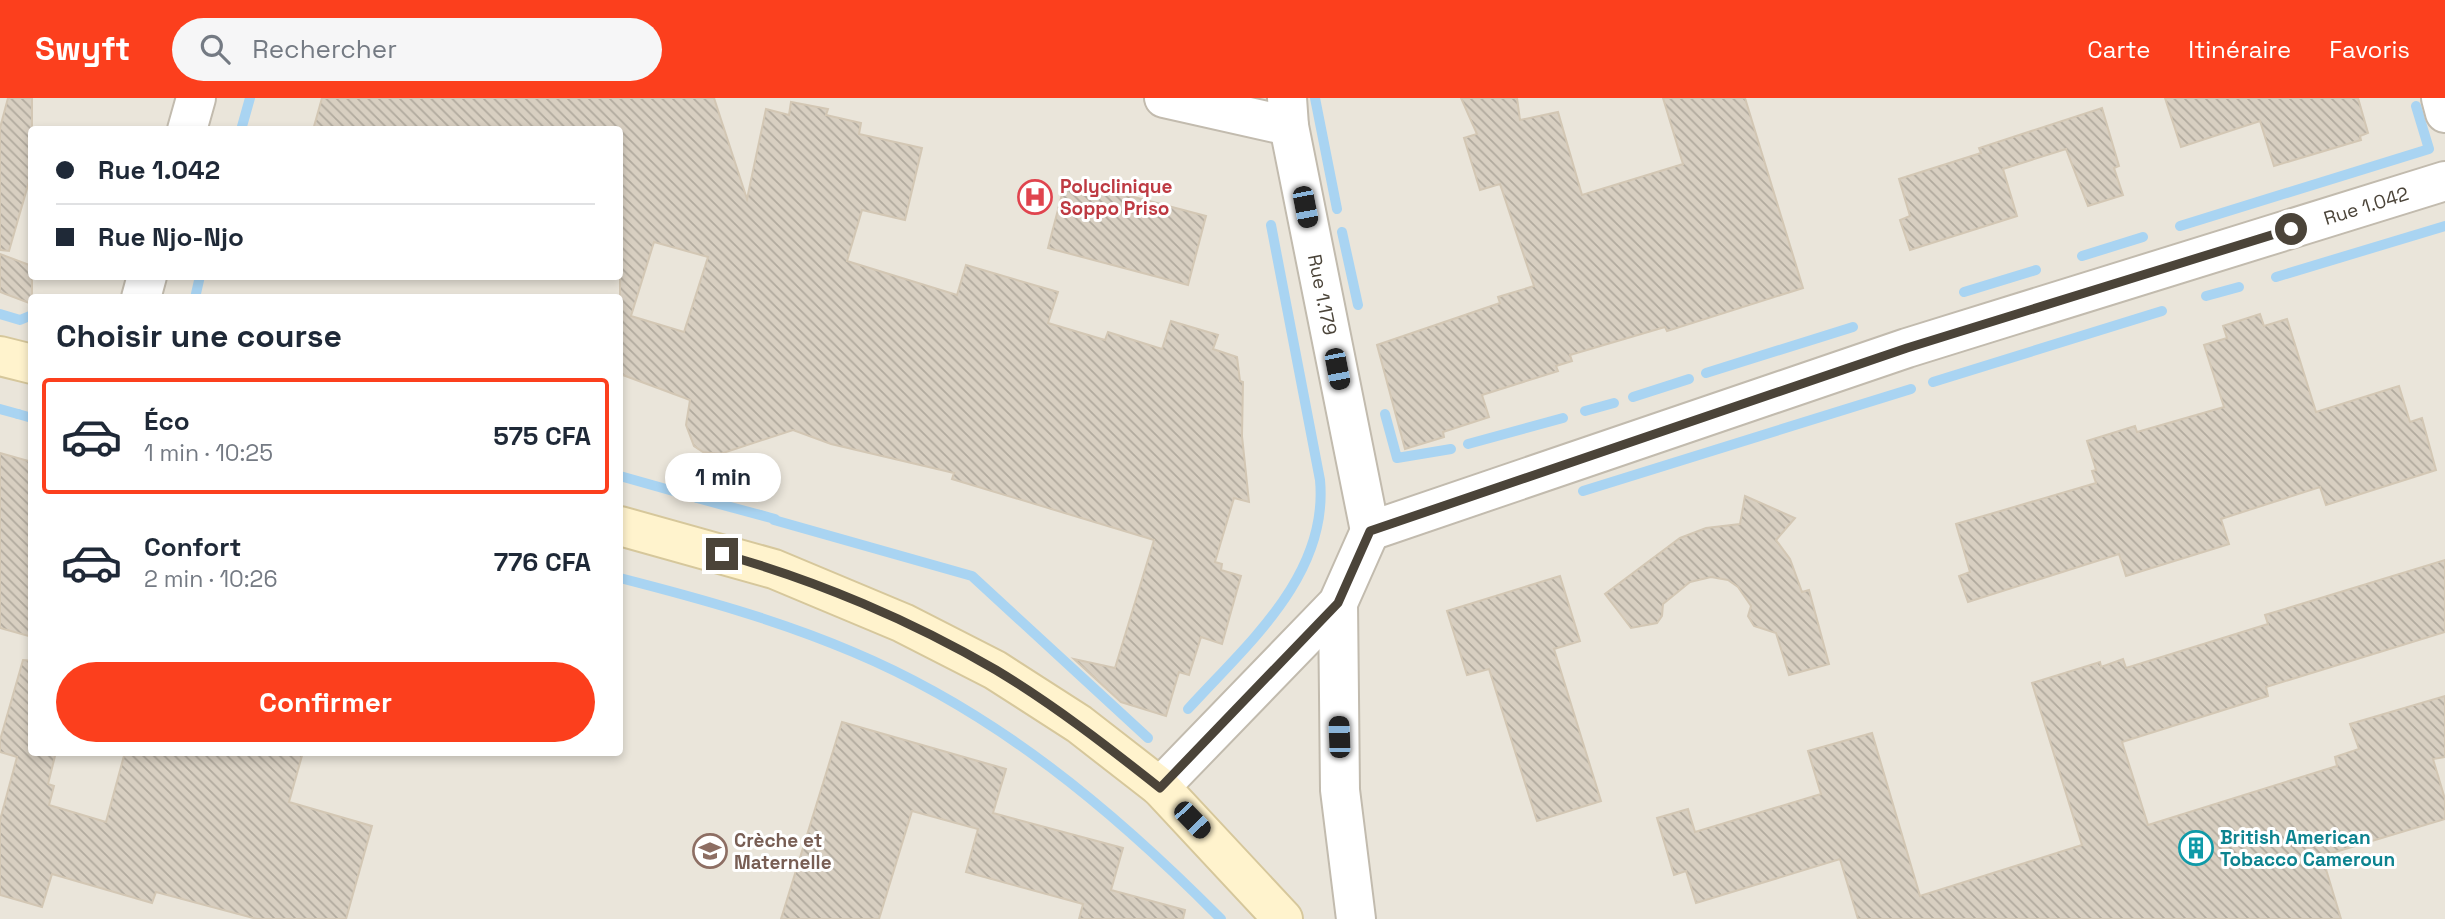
<!DOCTYPE html>
<html lang="fr">
<head>
<meta charset="utf-8">
<style>
  body { margin:0; font-family:"Space Grotesk",sans-serif; background:#f6f6f7; color:#1f2937; height:100vh; display:flex; flex-direction:column; font-size:26px; white-space:nowrap }
  * { box-sizing:border-box; margin:0 }
  p { font-size:23px; color:#747a83 }
  .icon { flex:none; width:38px; height:38px; fill:none; stroke:currentColor; stroke-width:2; stroke-linecap:round; stroke-linejoin:round }
  .map { position:relative; flex:1; overflow:hidden }
  .drawer { position:absolute; left:28px; top:196px; width:595px; height:462px; display:flex; flex-direction:column; background:#fff; border-radius:7px; box-shadow:0 4px 10px #0003 }
  .drawer>* { flex:none }
  .top-card { position:absolute; left:28px; top:28px; width:595px; height:154px; border-radius:7px; box-shadow:0 4px 10px #0003; display:grid; align-content:center; height:154px; padding:0 28px; background:#fff }
  .end { position:absolute; width:32px; height:32px; margin:-16px; border:9px solid #4b4439; background:#fff; box-shadow:0 0 0 4px #fff }
  .from { border-radius:50% }
  .bubble { position:absolute; height:49px; border-radius:24px; background:#fff; box-shadow:0 4px 10px #0003; font-size:23px; font-weight:700; line-height:49px; text-align:center }
  .car { position:absolute; width:21px; height:42px; margin:-21px -10px; border-radius:9px; box-shadow:0 0 5px 2px #0007; background:linear-gradient(#222 24%,#8ab4d8 0 40%,#222 0 76%,#8ab4d8 0 86%,#222 0) }
  .top-card b { display:flex; align-items:center; gap:24px; height:66px; font-size:26px }
  .top-card b+b { border-top:2px solid #e0e1e3 }
  .top-card i { width:18px; height:18px; background:#1f2937 }
  ul { padding:0; list-style:none }
  li { display:flex; align-items:center; gap:21px; height:116px; margin:0 14px 10px; padding:0 14px; border:4px solid transparent; border-radius:7px }
  li div { flex:1 }
  li b { display:block; font-size:26px }
  li em { font-style:normal; font-weight:700 }
  li.active { border-color:#fc3f1d }
  li>.icon { width:63px; height:63px; stroke-width:1.5 }
  h2 { padding:0 28px; font-size:32px; line-height:84px }
  .action { display:flex; gap:14px; margin-top:auto; padding:14px 28px }
  .action a { flex:1; height:80px; border-radius:42px; background:#fc3f1d; color:#fff; font-size:28px; font-weight:700; line-height:80px; text-align:center }
  header { display:flex; align-items:center; gap:42px; box-sizing:border-box; height:98px; padding:0 35px; background:#fc3f1d; color:#fff }
  header strong { font-size:33px }
  nav { display:flex; gap:38px; margin-inline-start:auto; font-size:24px }
  .search { width:490px; height:63px; background:#f6f6f7; display:flex; align-items:center; gap:18px; box-sizing:border-box; padding:0 24px; border-radius:38px; color:#747a83; font-size:26px }
  .map>svg:first-child { display:block }
  .residential { fill:#eae5da; fill-rule:evenodd }
  .lines { fill:none; stroke-linecap:round; stroke-linejoin:round }
  .stream { stroke:#a9d4f2; stroke-width:10 }
  .building { fill:url(#building-back-hatch); stroke:#d3c7b4; stroke-width:2; fill-rule:evenodd }
  .street-casing { stroke:#c2bbae; stroke-width:42 }
  .secondary-casing { stroke:#d6c79b; stroke-width:42 }
  .street { stroke:#fff; stroke-width:38 }
  .secondary { stroke:#fff3cd; stroke-width:38 }
  .route { stroke:#4b4439; stroke-width:9 }
  .labels { text-anchor:middle; stroke-width:6; stroke-linejoin:round; paint-order:stroke }
  .health-label { font-size:19px; font-weight:bold; fill:#be3a42; stroke:#fff; text-anchor:start }
  .street-label { font-size:19px; fill:#4b4439; stroke:#fff }
  .culture-label { font-size:19px; font-weight:bold; fill:#0d838f; stroke:#fff; text-anchor:start }
  .education-label { font-size:19px; font-weight:bold; fill:#785e54; stroke:#fff; text-anchor:start }
</style>
</head>
<body>
<header>
<strong>Swyft</strong>
<div class="search"><svg class="icon" aria-label="search" viewBox="0 0 24 24"><circle cx="10" cy="10" r="6"/><path d="M15 15l6 6"/></svg>Rechercher</div>
<nav><a>Carte</a><a>Itinéraire</a><a>Favoris</a></nav>
</header>
<div class="map">
<svg width="2445" height="821" viewBox="0 0 2445 821">
  <defs>
    <pattern id="building-back-hatch" width="6" height="6" patternUnits="userSpaceOnUse" patternTransform="scale(1.75)"><rect width="6" height="6" fill="#d8cfc1"/><path d="M-1 5l2 2M0 0l6 6M5-1l2 2" fill="none" stroke="#b1aa9e"/></pattern>
  </defs>
  <rect width="100%" height="100%" fill="#f6f3ec"/>
  <path class="residential" d="M0,0H2445V821H0ZM32,32H620V178H32ZM32,200H620V654H32Z"/>
  <g class="lines">
    <g class="stream">
      <path d="M1315,0L1337,111"/>
      <path d="M241,32L250,0"/>
      <path d="M2180,128L2429,51L2416,8"/>
      <path d="M1342,134L1358,207"/>
      <path d="M2082,158L2143,139"/>
      <path d="M2276,179L2445,128"/>
      <path d="M1964,194L2036,172"/>
      <path d="M2206,198L2239,189"/>
      <path d="M195,200L200,178"/>
      <path d="M0,216L20,222L32,217"/>
      <path d="M1706,275L1853,229"/>
      <path d="M1933,284L2162,213"/>
      <path d="M1633,299L1689,281"/>
      <path d="M0,311L18,316"/>
      <path d="M1585,313L1614,305"/>
      <path d="M18,316L32,320"/>
      <path d="M1385,316L1397,360L1451,351"/>
      <path d="M1468,346L1563,320"/>
      <path d="M620,378L698,400"/>
      <path d="M1583,393L1911,291"/>
      <path d="M697,400L775,421"/>
      <path d="M774,422L972,478L1148,640"/>
      <path d="M620,480C698,500 778,522 853,554C996,614 1113,712 1221,821"/>
      <path d="M1188,611C1246,547 1329,478 1320,382L1271,127"/>
    </g>
  </g>
  <g class="building">
    <path d="M8,0H32V73L9,153L0,152V30Z"/>
    <path d="M322,0H714L747,101L766,11L789,17L791,4L828,11L826,17L861,25L859,36L922,50L905,122L862,112L847,163L957,197L966,167L1058,194L1048,225L1105,242L1108,234L1162,251L1171,223L1218,237L1213,251L1237,259L1240,283L1243,284L1242,338L1249,404L1234,400L1215,464L1222,466L1221,472L1241,478L1222,546L1201,539L1189,577L1179,574L1166,618L1121,604L1074,561L1115,570L1154,442L952,381L954,375L831,346L793,332L720,356L703,354L694,348L686,327L690,302L620,276V32H313ZM654,144L708,159L684,234L631,218Z"/>
    <path d="M1461,0H1517L1520,22L1558,14L1582,97L1683,66L1663,0H1745L1803,190L1667,233L1665,229L1570,257L1572,263L1556,268L1558,273L1482,297L1489,319L1443,334L1444,339L1405,351L1377,247L1500,205L1498,199L1534,188L1500,86L1480,92L1464,40L1477,36Z"/>
    <path d="M2165,0H2358L2368,35L2360,38L2361,42L2274,68L2260,23L2181,49Z"/>
    <path d="M2102,10L2119,68L2114,70L2123,97L2088,108L2066,51L2003,71L2017,118L1910,152L1900,122L1910,118L1899,81L1981,55L1979,50Z"/>
    <path d="M1066,81L1206,118L1188,187L1048,150Z"/>
    <path d="M0,156L32,168V206L0,194Z"/>
    <path d="M2260,216L2264,228L2287,221L2316,314L2399,288L2410,324L2422,320L2436,372L2326,407L2320,389L2221,421L2229,446L2126,478L2119,456L1968,504L1959,478L1970,474L1956,426L2096,385L2092,373L2096,372L2087,343L2135,328L2137,334L2224,309L2204,247L2227,240L2223,228Z"/>
    <path d="M0,355L32,364V539L0,530Z"/>
    <path d="M1745,398L1795,420L1776,442L1790,461L1802,494L1809,492L1829,566L1789,577L1776,535L1754,528L1748,518L1751,508L1738,489L1728,482L1711,479L1690,484L1663,506L1662,518L1657,525L1631,530L1605,496L1680,440L1706,430L1740,426Z"/>
    <path d="M2445,462V534L2266,589L2268,598L2122,644L2148,727L2337,668L2335,659L2359,651L2350,626L2445,598V659L2433,661L2445,701V721L2322,758L2341,821H1858L1840,761L1696,805L1686,773L1674,777L1657,720L1688,711L1695,734L1821,696L1808,653L1872,635L1920,798L2082,747L2032,585L2100,564L2101,569L2123,561L2126,570L2268,526L2265,517Z"/>
    <path d="M1560,478L1580,543L1554,551L1601,703L1537,723L1489,571L1467,577L1447,513Z"/>
    <path d="M23,562L32,563V654H56L48,686L54,688L49,707L106,724L125,654H303L289,704L372,728L346,821H257L156,794L152,805L52,776L42,809L0,797V722L17,659L0,654V642Z"/>
    <path d="M842,624L1006,671L993,715L1123,750L1111,792L1185,812L1183,821H1079L1083,806L966,774L978,731L912,713L879,821H781Z"/>
  </g>
  <g class="lines">
    <g class="street-casing">
      <g id="street">
        <path d="M1164,0L1289,28"/>
        <path id="s1" d="M1287,0L1289,28L1370,433"/>
        <path d="M2441,0L2445,15"/>
        <path d="M187,32L196,0"/>
        <path d="M141,200L147,178"/>
        <path id="s2" d="M1370,433L1907,250L2445,83"/>
        <path d="M1338,505L1340,692L1356,821"/>
        <path d="M1160,689L1338,505L1370,433"/>
      </g>
    </g>
    <g class="secondary-casing">
      <g id="secondary">
        <path d="M0,258L32,266"/>
        <path d="M620,428L774,471L903,525L995,572L1079,626L1160,689L1283,821"/>
      </g>
    </g>
    <use href="#street" class="street"/>
    <use href="#secondary" class="secondary"/>
  </g>
  <g class="lines">
    <path class="route" d="M722,456C816,482 912,523 996,572C1054,607 1107,648 1160,690L1338,505L1370,433L1907,250L2291,131"/>
  </g>
  <defs>
    <g id="hospital-ring" transform="scale(1.75)"><circle r="9.5" fill="#fff" stroke="#e0444e" stroke-width="1.5"/><path d="M-5-5h3v3.5h4V-5h3V5h-3V1.5h-4V5h-3Z" fill="#e0444e"/></g>
    <g id="building-ring" transform="scale(1.75)"><circle r="9.5" fill="#fff" stroke="#0f9aa8" stroke-width="1.5"/><path d="M-4-6H4V6H1V3H-1V6H-4ZM-2.5-4.3h1.7v1.8h-1.7ZM.8-4.3h1.7v1.8H.8ZM-2.5-1h1.7V.8h-1.7ZM.8-1h1.7V.8H.8Z" fill="#0f9aa8"/></g>
    <g id="school-ring" transform="scale(1.75)"><circle r="9.5" fill="#fff" stroke="#8d6e63" stroke-width="1.5"/><path d="M0-5L7-2L0 1L-7-2ZM-4 1L0 2.5L4 1V4Q0 6-4 4Z" fill="#8d6e63"/></g>
  </defs>
  <g fill-rule="evenodd">
    <use href="#hospital-ring" x="1035" y="99"/>
    <use href="#building-ring" x="2196" y="750"/>
    <use href="#school-ring" x="710" y="753"/>
  </g>
  <g class="labels">
    <g class="health-label">
      <text x="1060" y="95">Polyclinique<tspan x="1060" dy="22">Soppo Priso</tspan></text>
    </g>
    <g class="street-label">
      <text dy="7" stroke="none"><textPath href="#s2" startOffset="1048">Rue 1.042</textPath></text>
      <text dy="7" stroke="none"><textPath href="#s1" startOffset="200">Rue 1.179</textPath></text>
    </g>
    <g class="culture-label">
      <text x="2220" y="746">British American<tspan x="2220" dy="22">Tobacco Cameroun</tspan></text>
    </g>
    <g class="education-label">
      <text x="734" y="749">Crèche et<tspan x="734" dy="22">Maternelle</tspan></text>
    </g>
  </g>
</svg>
<i class="end from" style="left:2291px;top:131px"></i>
<i class="end" style="left:722px;top:456px"></i>
<div class="bubble" style="left:665px;top:355px;width:116px">1 min</div>
<i class="car" style="left:1305px;top:109px;rotate:169deg"></i>
<i class="car" style="left:1337px;top:271px;rotate:169deg"></i>
<i class="car" style="left:1339px;top:639px;rotate:358deg"></i>
<i class="car" style="left:1192px;top:722px;rotate:136deg"></i>
<div class="top-card">
<b><i class="from"></i>Rue 1.042</b>
<b><i></i>Rue Njo-Njo</b>
</div>
<section class="drawer">
<h2>Choisir une course</h2>
<ul>
<li class="active"><svg class="icon" aria-label="car" viewBox="0 0 24 24"><path d="M5 17H2v-5l4-1 3-4h7l3 4 3 1v5h-3M9 17h6M6 11h13"/><circle cx="7" cy="17" r="2"/><circle cx="17" cy="17" r="2"/></svg><div><b>Éco</b><p>1 min · 10:25</p></div><em>575 CFA</em></li>
<li><svg class="icon" aria-label="car" viewBox="0 0 24 24"><path d="M5 17H2v-5l4-1 3-4h7l3 4 3 1v5h-3M9 17h6M6 11h13"/><circle cx="7" cy="17" r="2"/><circle cx="17" cy="17" r="2"/></svg><div><b>Confort</b><p>2 min · 10:26</p></div><em>776 CFA</em></li>
</ul>
<div class="action"><a>Confirmer</a></div>
</section>
</div>
</body>
</html>
